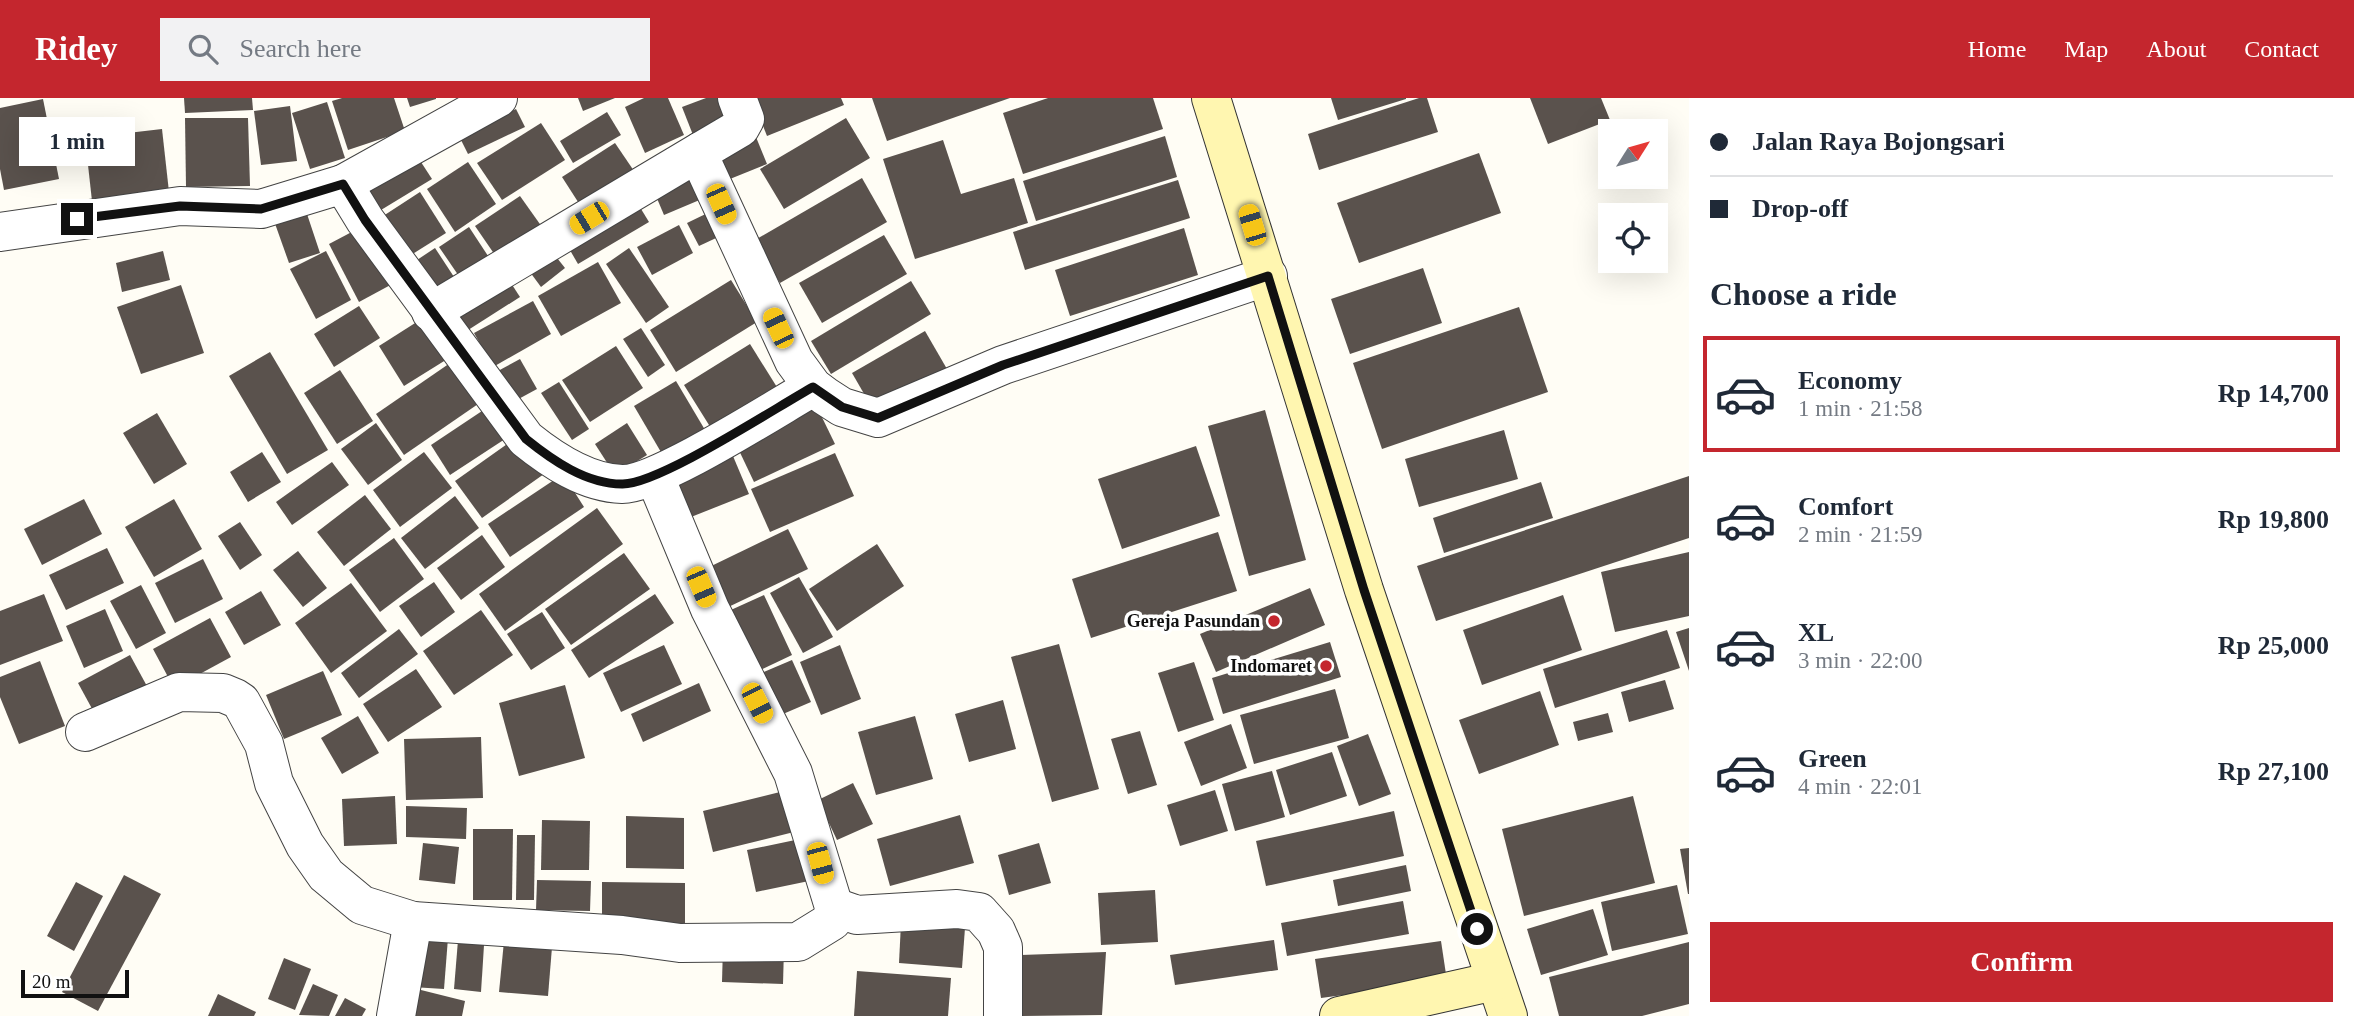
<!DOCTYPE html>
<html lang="en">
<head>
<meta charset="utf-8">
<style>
  body { margin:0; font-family:"Times New Roman",serif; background:#f2f2f3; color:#1f2937; height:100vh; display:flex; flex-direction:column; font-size:26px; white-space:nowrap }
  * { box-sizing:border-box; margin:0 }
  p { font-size:23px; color:#747a83 }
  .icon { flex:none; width:38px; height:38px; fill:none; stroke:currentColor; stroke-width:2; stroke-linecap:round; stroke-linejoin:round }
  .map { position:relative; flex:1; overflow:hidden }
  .panel { display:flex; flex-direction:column; background:#fff; width:665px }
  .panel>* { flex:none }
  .hud { display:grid; align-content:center; height:154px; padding:0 21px; background:#fff }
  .needle { width:46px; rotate:53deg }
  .controls { position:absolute; left:1598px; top:21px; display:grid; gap:14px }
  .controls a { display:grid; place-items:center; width:70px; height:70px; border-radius:0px; background:#fff; box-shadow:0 7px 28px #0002; font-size:35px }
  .scale { position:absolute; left:21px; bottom:18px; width:108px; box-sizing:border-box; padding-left:7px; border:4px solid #111; border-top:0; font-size:19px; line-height:24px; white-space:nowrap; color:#111; -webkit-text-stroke:5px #fff; paint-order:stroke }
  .end { position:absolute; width:32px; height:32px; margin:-16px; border:9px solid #111; background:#fff; box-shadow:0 0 0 4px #fff }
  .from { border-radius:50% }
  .bubble { position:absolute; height:49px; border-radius:0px; background:#fff; box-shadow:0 7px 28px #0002; font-size:23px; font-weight:800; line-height:49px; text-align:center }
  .car { position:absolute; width:21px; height:42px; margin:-21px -10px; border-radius:9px; box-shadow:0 0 5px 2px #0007; background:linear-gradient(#f5c518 24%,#345 0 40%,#f5c518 0 76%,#345 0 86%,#f5c518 0) }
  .hud b { display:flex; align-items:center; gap:24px; height:66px; font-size:26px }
  .hud b+b { border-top:2px solid #e0e1e3 }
  .hud i { width:18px; height:18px; background:#1f2937 }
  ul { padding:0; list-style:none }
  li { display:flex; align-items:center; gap:21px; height:116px; margin:0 14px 10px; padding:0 7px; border:4px solid transparent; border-radius:0px }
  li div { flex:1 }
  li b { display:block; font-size:26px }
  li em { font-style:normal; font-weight:800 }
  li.on { border-color:#c4262e }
  li>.icon { width:63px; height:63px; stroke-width:1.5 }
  h2 { padding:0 21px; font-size:32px; line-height:84px }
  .action { display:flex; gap:14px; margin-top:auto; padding:14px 21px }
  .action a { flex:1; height:80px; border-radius:0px; background:#c4262e; color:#fff; font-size:28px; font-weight:800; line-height:80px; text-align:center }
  header { display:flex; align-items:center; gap:42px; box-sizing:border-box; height:98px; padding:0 35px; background:#c4262e; color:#fff }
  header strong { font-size:33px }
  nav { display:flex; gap:38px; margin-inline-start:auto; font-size:24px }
  .search { width:490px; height:63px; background:#f2f2f3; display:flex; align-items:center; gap:18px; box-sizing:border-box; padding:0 24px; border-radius:0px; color:#747a83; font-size:26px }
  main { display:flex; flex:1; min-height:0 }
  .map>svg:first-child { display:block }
  .building { fill:#5a524d }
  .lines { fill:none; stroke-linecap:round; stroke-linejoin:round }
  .street-casing { stroke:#444; stroke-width:40 }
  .secondary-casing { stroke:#333; stroke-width:40 }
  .street { stroke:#fff; stroke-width:38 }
  .secondary { stroke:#fff6b0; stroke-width:38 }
  .route { stroke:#111; stroke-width:9 }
  .poi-dot { fill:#c4262e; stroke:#fff; stroke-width:2.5 }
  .labels { text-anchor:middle; stroke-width:7; stroke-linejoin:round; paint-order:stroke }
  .poi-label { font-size:18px; font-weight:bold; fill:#111; stroke:#fff; text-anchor:end }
</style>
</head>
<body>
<header>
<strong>Ridey</strong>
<div class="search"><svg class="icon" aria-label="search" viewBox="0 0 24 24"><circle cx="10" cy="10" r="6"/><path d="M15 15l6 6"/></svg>Search here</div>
<nav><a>Home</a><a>Map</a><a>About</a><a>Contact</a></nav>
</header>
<main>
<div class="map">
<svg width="1689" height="918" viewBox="0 0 1689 918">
  <rect width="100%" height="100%" fill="#fffdf5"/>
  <g class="building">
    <path d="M184,0H252L253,12L185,15Z"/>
    <path d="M342,0H394L405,33L348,52L332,3Z"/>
    <path d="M407,0H436V1L410,9Z"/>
    <path d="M578,0H615L583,13Z"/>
    <path d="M644,0H668L684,37L645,55L625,9Z"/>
    <path d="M706,0H727L735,21L693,37L682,9Z"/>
    <path d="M752,0H841L844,7L767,38Z"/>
    <path d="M872,0H1010L887,43Z"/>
    <path d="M1048,0H1153L1163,31L1023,76L1003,15Z"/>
    <path d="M1331,0H1406V1L1338,22Z"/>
    <path d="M1419,0H1427L1438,34L1319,72L1308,36Z"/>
    <path d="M1530,0H1601L1610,22L1548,46Z"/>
    <path d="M43,1L59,81L4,92L0,71V10Z"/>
    <path d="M327,4L345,60L310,71L292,15Z"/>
    <path d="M290,8L297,63L261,67L254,13Z"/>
    <path d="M516,11L525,29L468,56L459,38Z"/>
    <path d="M607,14L621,37L573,65L560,43Z"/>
    <path d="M185,20H248L250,88L186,89Z"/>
    <path d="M846,20L870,60L784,111L760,71Z"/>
    <path d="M541,25L565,62L502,102L477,65Z"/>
    <path d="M162,31L169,94L92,103L85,40Z"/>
    <path d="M1165,38L1177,79L1036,123L1023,83Z"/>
    <path d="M756,39L767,66L725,83L714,56Z"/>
    <path d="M943,42L961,96L1014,80L1028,125L915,161L883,61Z"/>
    <path d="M615,45L634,73L580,107L562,79Z"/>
    <path d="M1479,55L1501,115L1359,165L1337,105Z"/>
    <path d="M419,61L432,81L381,112L368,92Z"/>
    <path d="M468,64L496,106L455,134L427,91Z"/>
    <path d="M699,72L709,98L664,117L653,91Z"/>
    <path d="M862,80L887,124L780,185L755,142Z"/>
    <path d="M1178,82L1190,120L1025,172L1013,134Z"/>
    <path d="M420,94L446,135L403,162L377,122Z"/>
    <path d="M520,98L542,129L497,160L475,128Z"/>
    <path d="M638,106L649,124L578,166L567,147Z"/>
    <path d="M305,110L320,155L289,165L273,120Z"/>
    <path d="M718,110L729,134L699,148L687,125Z"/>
    <path d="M365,127L396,184L359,204L329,146Z"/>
    <path d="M679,127L693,155L652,177L637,149Z"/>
    <path d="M469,129L492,164L463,184L439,149Z"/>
    <path d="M1184,130L1198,177L1070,218L1055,172Z"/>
    <path d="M884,137L907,176L822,225L799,185Z"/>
    <path d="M435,150L456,182L432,198L411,166Z"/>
    <path d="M629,150L669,209L646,225L606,166Z"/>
    <path d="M550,151L565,170L541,189L527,170Z"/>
    <path d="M163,153L170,182L122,194L116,165Z"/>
    <path d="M326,153L351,202L316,221L290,171Z"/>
    <path d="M598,164L621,205L561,238L538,198Z"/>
    <path d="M1423,170L1442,225L1350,256L1331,201Z"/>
    <path d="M507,179L520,199L465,234L452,214Z"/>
    <path d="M731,182L757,224L676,274L650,232Z"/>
    <path d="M911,183L931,216L831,276L811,243Z"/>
    <path d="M181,187L204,255L141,276L117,209Z"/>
    <path d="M533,203L551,236L493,269L474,235Z"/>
    <path d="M359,208L380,240L334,269L314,236Z"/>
    <path d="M1519,209L1548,294L1382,351L1353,265Z"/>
    <path d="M423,220L449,260L404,288L379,248Z"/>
    <path d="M641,230L665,267L648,279L623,241Z"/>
    <path d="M925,233L947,271L874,313L852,275Z"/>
    <path d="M750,246L780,294L714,335L684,287Z"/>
    <path d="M616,248L643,290L590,324L562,282Z"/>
    <path d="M270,254L328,352L287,376L229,278Z"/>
    <path d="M520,261L537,291L513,304L496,274Z"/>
    <path d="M453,263L481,304L404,357L376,316Z"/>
    <path d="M340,272L373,323L337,346L304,295Z"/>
    <path d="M676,283L708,337L665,361L634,308Z"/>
    <path d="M559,284L589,331L572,342L541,295Z"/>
    <path d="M491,307L511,337L450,377L431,347Z"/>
    <path d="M816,307L835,346L754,384L735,344Z"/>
    <path d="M1265,312L1306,462L1249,478L1208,328Z"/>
    <path d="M157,315L187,366L154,386L123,335Z"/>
    <path d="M376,325L402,362L368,387L341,351Z"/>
    <path d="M627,325L647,357L615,377L595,346Z"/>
    <path d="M1504,332L1518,381L1419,409L1405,361Z"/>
    <path d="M517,339L544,376L482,420L455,383Z"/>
    <path d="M1196,348L1220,418L1122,451L1098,381Z"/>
    <path d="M730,351L749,396L686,421L668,377Z"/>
    <path d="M262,354L281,384L248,404L230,374Z"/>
    <path d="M424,354L452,390L400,429L373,392Z"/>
    <path d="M835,355L854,398L770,434L751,391Z"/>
    <path d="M332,364L349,387L292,427L276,404Z"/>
    <path d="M563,376L584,409L510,459L488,426Z"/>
    <path d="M1689,378V440L1436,523L1417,468Z"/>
    <path d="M1541,384L1553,420L1444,455L1433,420Z"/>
    <path d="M365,397L391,431L344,468L317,434Z"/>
    <path d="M455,398L479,430L425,471L401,440Z"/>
    <path d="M84,401L102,436L42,467L24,431Z"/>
    <path d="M174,401L202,451L154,479L125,429Z"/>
    <path d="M597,410L623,446L505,533L479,496Z"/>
    <path d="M240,424L262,457L240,472L218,438Z"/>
    <path d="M788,431L808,471L722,512L703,472Z"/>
    <path d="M1218,434L1237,493L1091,540L1072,481Z"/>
    <path d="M482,437L505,469L461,502L437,470Z"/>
    <path d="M394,440L424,481L380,514L349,472Z"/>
    <path d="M877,446L904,488L837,533L809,491Z"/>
    <path d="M107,450L124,485L66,512L49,477Z"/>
    <path d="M298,453L327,490L303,509L273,472Z"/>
    <path d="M1689,454V518L1615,534L1601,474Z"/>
    <path d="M624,455L650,491L571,547L545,511Z"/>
    <path d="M203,461L223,501L175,525L155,485Z"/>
    <path d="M799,479L833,539L803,555L770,495Z"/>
    <path d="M434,484L455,514L421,539L399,508Z"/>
    <path d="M351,485L387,533L331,575L295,525Z"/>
    <path d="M141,487L166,535L136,551L110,503Z"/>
    <path d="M1310,490L1325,527L1216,574L1200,536Z"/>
    <path d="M261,493L281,527L244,547L225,514Z"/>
    <path d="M44,496L63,543L0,567V513Z"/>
    <path d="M655,496L674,525L589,580L571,552Z"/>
    <path d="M764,497L792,557L750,577L722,516Z"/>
    <path d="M1563,497L1582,552L1482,587L1463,532Z"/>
    <path d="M105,511L123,553L84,570L66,528Z"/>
    <path d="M481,512L513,557L454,597L423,553Z"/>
    <path d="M542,514L565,550L531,572L507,536Z"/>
    <path d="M210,520L231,559L174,590L153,551Z"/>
    <path d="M1689,530V573L1676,534Z"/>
    <path d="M399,531L418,556L359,600L341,575Z"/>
    <path d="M1667,532L1680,570L1555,610L1543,571Z"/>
    <path d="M1330,544L1341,579L1223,616L1212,580Z"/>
    <path d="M1059,546L1099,691L1052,704L1011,559Z"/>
    <path d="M664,547L682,586L621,614L603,575Z"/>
    <path d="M840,547L861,601L821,617L800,564Z"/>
    <path d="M130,557L148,590L96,618L78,585Z"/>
    <path d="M792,562L811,604L776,619L757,577Z"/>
    <path d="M40,563L65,628L19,646L0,599V579Z"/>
    <path d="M1194,564L1214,622L1178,634L1158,575Z"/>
    <path d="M416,571L442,609L388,644L363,606Z"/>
    <path d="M323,573L342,617L284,641L266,597Z"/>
    <path d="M1665,582L1674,611L1629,624L1621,594Z"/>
    <path d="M699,585L711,613L643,644L631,616Z"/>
    <path d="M565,587L585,660L519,678L499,605Z"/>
    <path d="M1335,591L1349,640L1254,666L1240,617Z"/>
    <path d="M1540,593L1559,647L1479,676L1459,622Z"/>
    <path d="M1003,602L1016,651L969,664L955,616Z"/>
    <path d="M1608,615L1613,634L1578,643L1573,624Z"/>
    <path d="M358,618L379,655L342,676L321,640Z"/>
    <path d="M915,618L933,681L876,697L858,634Z"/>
    <path d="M1231,626L1247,670L1201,688L1184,644Z"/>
    <path d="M1140,633L1157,687L1128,696L1111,641Z"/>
    <path d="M1368,636L1391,696L1359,708L1337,648Z"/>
    <path d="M481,639L483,700L406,702L404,641Z"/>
    <path d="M1332,654L1347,698L1290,717L1276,672Z"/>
    <path d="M1272,673L1285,719L1235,733L1222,686Z"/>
    <path d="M853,685L873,726L837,742L818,702Z"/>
    <path d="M788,692L798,733L713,754L703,713Z"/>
    <path d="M1215,692L1228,733L1180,748L1167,707Z"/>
    <path d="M395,698L397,746L344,748L342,701Z"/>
    <path d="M1633,698L1655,785L1524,818L1502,731Z"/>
    <path d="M406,708L467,710L466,741L406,739Z"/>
    <path d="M1394,713L1404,758L1266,788L1256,743Z"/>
    <path d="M960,717L974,765L890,788L877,741Z"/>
    <path d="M626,718L684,720V771L626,770Z"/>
    <path d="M542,722L590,723L589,772H541Z"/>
    <path d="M473,731H513L512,802H473Z"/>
    <path d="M517,737H535L534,802H516Z"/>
    <path d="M800,741L809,783L756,794L747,752Z"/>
    <path d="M423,745L459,749L455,786L419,782Z"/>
    <path d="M1039,745L1051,785L1009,797L998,757Z"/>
    <path d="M1689,750V796H1688L1680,751Z"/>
    <path d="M1406,767L1411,793L1338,808L1333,782Z"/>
    <path d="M124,777L161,796L98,913L62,894Z"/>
    <path d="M537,782L591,783L590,813L536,812Z"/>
    <path d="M76,784L103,798L74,853L47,838Z"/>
    <path d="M602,784L685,785V828L602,826Z"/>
    <path d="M1677,787L1688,836L1612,853L1601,804Z"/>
    <path d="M1155,792L1158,844L1101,847L1098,795Z"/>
    <path d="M1403,803L1409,836L1287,858L1281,825Z"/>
    <path d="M1593,811L1608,857L1541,877L1527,831Z"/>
    <path d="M901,825L965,830L962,870L899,865Z"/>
    <path d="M459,830L485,832L481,894L454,891Z"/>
    <path d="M505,833L553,837L548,898L499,894Z"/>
    <path d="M415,837L448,840L444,891L412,889Z"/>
    <path d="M1274,842L1278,872L1175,887L1170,857Z"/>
    <path d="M1441,843L1447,883L1321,900L1315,861Z"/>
    <path d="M1689,844V906L1642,918H1559L1549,879Z"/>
    <path d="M723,848L784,850L783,886L722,884Z"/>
    <path d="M1106,854L1102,917L1023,918L1021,857Z"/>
    <path d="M284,860L311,871L295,912L268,901Z"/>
    <path d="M857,873L951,880L948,918H854Z"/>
    <path d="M313,886L338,897L329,918L299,917Z"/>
    <path d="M417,891L465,903L462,918H410Z"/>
    <path d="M218,896L256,914L254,918H208Z"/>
    <path d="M345,900L366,911L362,918H335Z"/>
  </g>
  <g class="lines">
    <g class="street-casing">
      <g id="street">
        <path d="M737,0L745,21L740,30L701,53V62L794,263L813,289L825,298L842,309L878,320L1003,267L1268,178"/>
        <path d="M343,86L498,0"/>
        <path d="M0,134L180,108L261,111L343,86L365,122L526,341C552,362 586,385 622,386C657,387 776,310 813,289"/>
        <path d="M431,214L701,53"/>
        <path d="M85,634L179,594L223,595L235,600L241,604L264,646L274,685L305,747L326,777L362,807L413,823L622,837L680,845L798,844L832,823L834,809L793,675L710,511L655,379"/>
        <path d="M834,809L857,817L957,811L979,814L996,833L1003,849V918"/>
        <path d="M396,918L413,823"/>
      </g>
    </g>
    <g class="secondary-casing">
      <g id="secondary">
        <path d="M1211,0L1364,492L1508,918"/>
        <path d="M1339,918L1495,883"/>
      </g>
    </g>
    <use href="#street" class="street"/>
    <use href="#secondary" class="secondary"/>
  </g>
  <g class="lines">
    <path class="route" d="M77,121L180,108L261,111L343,86L365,122L526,341C552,362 586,386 622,386C658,387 775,310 813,289L842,309L878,320L1003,267L1268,178L1364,492L1477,831"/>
  </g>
  <g class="poi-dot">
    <circle cx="1274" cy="523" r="7"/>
    <circle cx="1326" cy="568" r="7"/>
  </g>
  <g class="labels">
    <g class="poi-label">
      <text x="1260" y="529">Gereja Pasundan</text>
      <text x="1312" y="574">Indomaret</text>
    </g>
  </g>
</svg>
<div class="controls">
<a><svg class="needle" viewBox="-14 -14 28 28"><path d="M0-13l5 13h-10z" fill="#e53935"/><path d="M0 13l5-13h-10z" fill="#747a83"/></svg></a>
<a><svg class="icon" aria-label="locate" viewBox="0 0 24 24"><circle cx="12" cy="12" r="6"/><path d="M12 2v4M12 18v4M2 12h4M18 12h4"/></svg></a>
</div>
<div class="scale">20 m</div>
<i class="end from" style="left:1477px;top:831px"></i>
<i class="end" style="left:77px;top:121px"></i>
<div class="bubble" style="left:19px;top:19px;width:116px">1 min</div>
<i class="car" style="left:721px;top:106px;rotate:156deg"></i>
<i class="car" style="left:589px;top:120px;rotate:239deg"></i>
<i class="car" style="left:1252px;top:127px;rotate:343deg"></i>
<i class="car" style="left:778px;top:230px;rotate:335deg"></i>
<i class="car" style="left:701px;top:489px;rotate:157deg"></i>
<i class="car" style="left:757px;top:605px;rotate:153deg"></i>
<i class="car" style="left:820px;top:765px;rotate:165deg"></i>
</div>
<section class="panel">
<div class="hud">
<b><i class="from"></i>Jalan Raya Bojongsari</b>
<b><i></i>Drop-off</b>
</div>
<h2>Choose a ride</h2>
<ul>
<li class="on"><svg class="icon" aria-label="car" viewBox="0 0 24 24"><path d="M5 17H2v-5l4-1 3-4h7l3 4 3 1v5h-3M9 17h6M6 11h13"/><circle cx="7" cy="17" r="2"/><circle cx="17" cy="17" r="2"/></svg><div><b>Economy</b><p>1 min · 21:58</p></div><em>Rp 14,700</em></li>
<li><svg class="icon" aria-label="car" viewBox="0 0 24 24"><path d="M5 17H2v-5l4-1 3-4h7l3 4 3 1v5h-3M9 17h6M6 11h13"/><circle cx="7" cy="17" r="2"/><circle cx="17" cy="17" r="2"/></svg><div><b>Comfort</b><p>2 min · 21:59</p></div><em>Rp 19,800</em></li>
<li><svg class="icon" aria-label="car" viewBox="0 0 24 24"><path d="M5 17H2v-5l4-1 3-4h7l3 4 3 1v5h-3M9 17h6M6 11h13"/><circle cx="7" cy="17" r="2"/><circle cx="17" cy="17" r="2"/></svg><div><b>XL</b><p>3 min · 22:00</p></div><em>Rp 25,000</em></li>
<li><svg class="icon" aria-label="car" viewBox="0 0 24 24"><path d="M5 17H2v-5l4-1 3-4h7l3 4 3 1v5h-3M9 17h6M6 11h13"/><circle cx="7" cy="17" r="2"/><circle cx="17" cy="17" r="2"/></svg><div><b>Green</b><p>4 min · 22:01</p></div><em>Rp 27,100</em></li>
</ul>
<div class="action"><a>Confirm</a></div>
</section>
</main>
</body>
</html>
